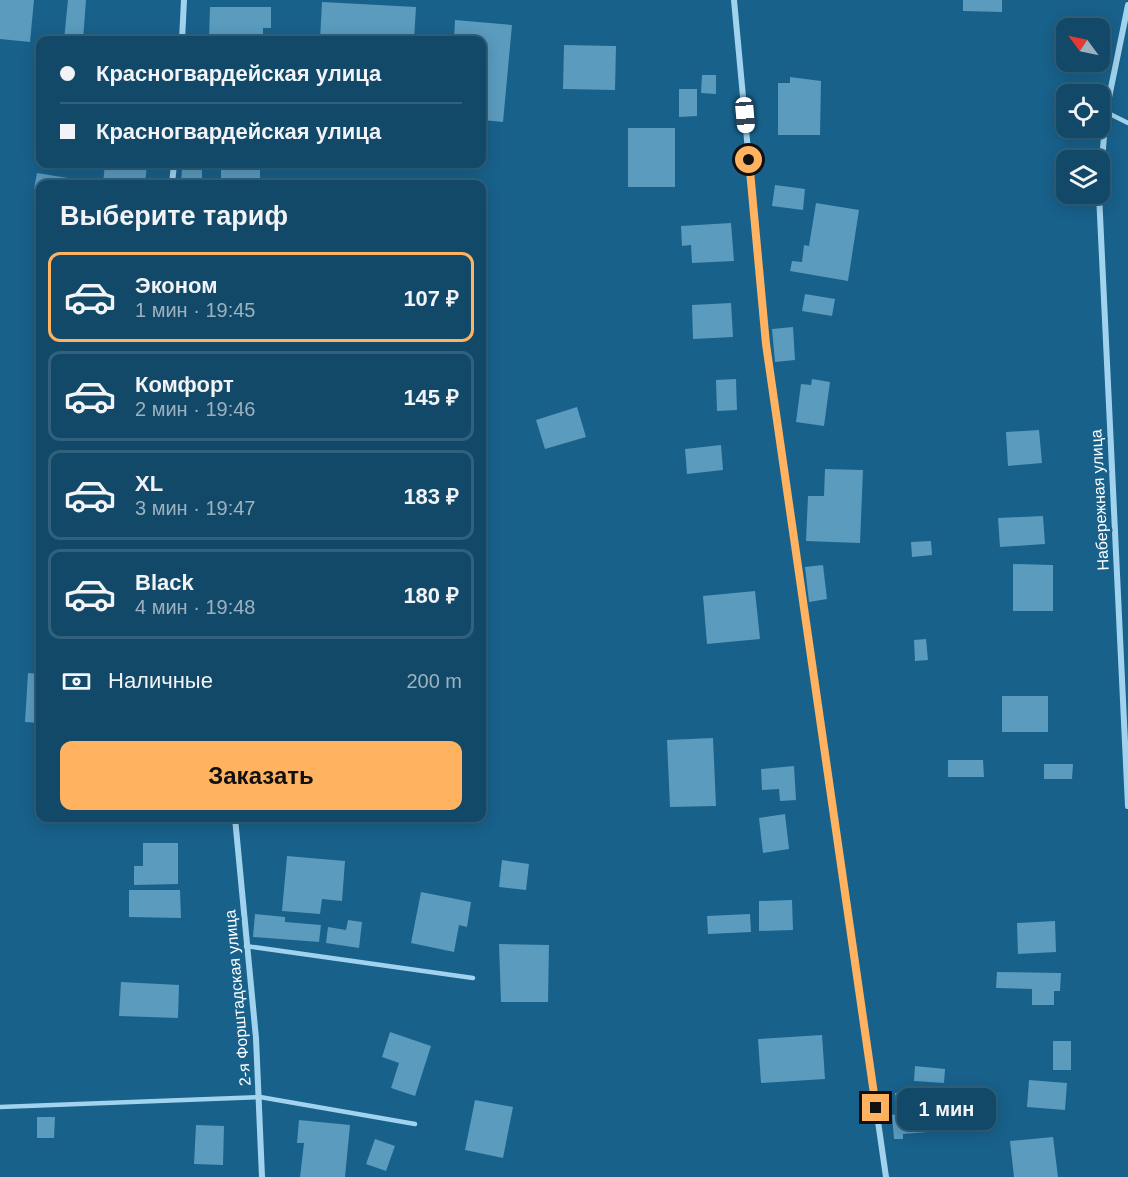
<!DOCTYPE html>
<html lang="ru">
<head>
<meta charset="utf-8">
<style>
  body { margin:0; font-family:Arial,sans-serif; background:#1b506e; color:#f1f3f6; height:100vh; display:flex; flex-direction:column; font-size:22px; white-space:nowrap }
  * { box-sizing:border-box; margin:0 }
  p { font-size:20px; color:#9cb2c0 }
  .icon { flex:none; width:33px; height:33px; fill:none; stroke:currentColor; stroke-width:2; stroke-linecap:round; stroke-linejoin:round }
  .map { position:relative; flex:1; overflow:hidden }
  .panel { position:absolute; left:36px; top:180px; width:450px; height:642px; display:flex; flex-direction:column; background:#124968; border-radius:12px; box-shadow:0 3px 15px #0003,0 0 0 2px #31617c }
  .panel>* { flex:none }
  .guide { position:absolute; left:36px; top:36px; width:450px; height:132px; border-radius:12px; box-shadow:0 3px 15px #0003,0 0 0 2px #31617c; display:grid; align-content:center; height:132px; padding:0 24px; background:#124968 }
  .needle { width:39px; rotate:303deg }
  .fabs { position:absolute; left:1056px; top:18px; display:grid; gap:12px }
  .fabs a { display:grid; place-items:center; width:54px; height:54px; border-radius:12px; background:#124968; box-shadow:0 3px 15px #0003,0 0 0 2px #31617c; font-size:30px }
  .end { position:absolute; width:27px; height:27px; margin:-14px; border:8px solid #ffb25f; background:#111; box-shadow:0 0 0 3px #111 }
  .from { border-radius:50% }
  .bubble { position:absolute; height:42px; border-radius:12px; background:#124968; box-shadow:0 3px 15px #0003,0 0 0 2px #31617c; font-size:20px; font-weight:700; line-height:42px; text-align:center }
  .car { position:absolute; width:18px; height:36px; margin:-18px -9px; border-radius:8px; box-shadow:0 0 4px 2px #0007; background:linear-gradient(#fff 24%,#345 0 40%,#fff 0 76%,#345 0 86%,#fff 0) }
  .guide b { display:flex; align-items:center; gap:21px; height:57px; font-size:22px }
  .guide b+b { border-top:2px solid #31617c }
  .guide i { width:15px; height:15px; background:#f1f3f6 }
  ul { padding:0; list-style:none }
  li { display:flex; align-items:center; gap:18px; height:90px; margin:0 12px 9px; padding:0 12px; border:3px solid #31617c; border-radius:12px }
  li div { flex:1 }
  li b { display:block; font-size:22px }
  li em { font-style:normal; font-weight:700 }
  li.on { border-color:#ffb25f }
  li>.icon { width:54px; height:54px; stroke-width:1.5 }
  h2 { padding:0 24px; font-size:27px; line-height:72px }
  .pay { display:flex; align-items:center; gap:15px; height:66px; padding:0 24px; font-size:22px }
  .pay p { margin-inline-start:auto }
  .primary-button { display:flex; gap:12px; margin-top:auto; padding:12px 24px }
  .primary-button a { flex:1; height:69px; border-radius:12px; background:#ffb25f; color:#111; font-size:24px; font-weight:700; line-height:69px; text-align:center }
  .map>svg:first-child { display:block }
  .building { fill:#5a9bbe }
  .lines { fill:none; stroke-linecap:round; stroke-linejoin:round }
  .lane { stroke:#a2d3ee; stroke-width:4.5 }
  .street { stroke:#a2d3ee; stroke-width:6 }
  .route { stroke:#ffb25f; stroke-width:8 }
  .labels { text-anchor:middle; stroke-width:5; stroke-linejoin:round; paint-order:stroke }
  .street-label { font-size:16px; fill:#fff; stroke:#18618b }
</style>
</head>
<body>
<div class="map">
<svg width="1128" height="1177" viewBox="0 0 1128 1177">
  <rect width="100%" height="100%" fill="#18618b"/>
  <g class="building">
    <path d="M0,0H34L30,42L0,39Z"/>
    <path d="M68,0H86L83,40H64Z"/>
    <path d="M963,0H1002V12L963,11Z"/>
    <path d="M322,2L416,7L414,40H320Z"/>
    <path d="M210,7H271V28H263V40H209Z"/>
    <path d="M455,20L512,25L503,122L482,120V40H454Z"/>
    <path d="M564,45L616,46L615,90L563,89Z"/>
    <path d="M702,75H716V94L701,93Z"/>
    <path d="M790,77L821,81L820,135H778V83H790Z"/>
    <path d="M679,89H697V116L679,117Z"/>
    <rect x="628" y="128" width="47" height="59"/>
    <path d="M105,164H147L145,184L103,183Z"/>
    <rect x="221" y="167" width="39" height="17"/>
    <path d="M182,169L202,170V184H181Z"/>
    <path d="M37,173L74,179L73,184H40V190L34,189Z"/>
    <path d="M775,185L805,189L803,210L772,206Z"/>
    <path d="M816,203L859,210L848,281L790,271L792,261L802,262L804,245L809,246Z"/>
    <path d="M731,223L734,261L692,263L691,245L682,246L681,226Z"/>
    <path d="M805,294L835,299L832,316L802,311Z"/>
    <path d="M731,303L733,337L693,339L692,305Z"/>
    <path d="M793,327L795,360L775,362L772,329Z"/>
    <path d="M736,379L737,410L717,411L716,380Z"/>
    <path d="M812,379L830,382L824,426L796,422L801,384L811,385Z"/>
    <path d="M577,407L586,437L545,449L536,420Z"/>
    <path d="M1039,430L1042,463L1008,466L1006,432Z"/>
    <path d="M721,445L723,470L687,474L685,449Z"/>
    <path d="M825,469L863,470L860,543L806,541L808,496H824Z"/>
    <path d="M1043,516L1045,544L1000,547L998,518Z"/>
    <path d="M931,541L932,555L912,557L911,542Z"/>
    <path d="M1013,564L1053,565V611H1013Z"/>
    <path d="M823,565L827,599L809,602L805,567Z"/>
    <path d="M755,591L760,639L707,644L703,596Z"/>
    <path d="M926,639L928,660L915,661L914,640Z"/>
    <path d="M28,673L40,674V723L25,722Z"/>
    <rect x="1002" y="696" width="46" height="36"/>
    <path d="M713,738L716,806L670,807L667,740Z"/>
    <path d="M948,760H983L984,777H948Z"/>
    <path d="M1044,764H1073L1072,779H1044Z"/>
    <path d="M794,766L796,800L780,801L779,789L762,790L761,769Z"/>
    <path d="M785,814L789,849L763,853L759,818Z"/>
    <path d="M143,843H178V884L134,885V866H143Z"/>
    <path d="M287,856L345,861L342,901L322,899L320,914L282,911Z"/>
    <path d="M502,860L529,864L526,890L499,887Z"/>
    <path d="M129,890H180L181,918L129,917Z"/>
    <path d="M421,892L471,902L467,927L459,925L454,952L411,943Z"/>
    <path d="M792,900L793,930L759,931V901Z"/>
    <path d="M255,914L285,917V922L321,925L319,942L253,937Z"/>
    <path d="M750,914L751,932L708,934L707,916Z"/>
    <path d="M348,920L362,922L359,948L326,943L328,927L346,930Z"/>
    <path d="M1055,921L1056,952L1018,954L1017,923Z"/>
    <path d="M499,944L549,945L548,1002H501Z"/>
    <path d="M997,972L1061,973L1060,991H1054V1005H1032V989L996,988Z"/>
    <path d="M121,982L179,985L178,1018L119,1016Z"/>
    <path d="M390,1032L431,1046L415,1096L391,1088L399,1063L382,1057Z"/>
    <path d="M822,1035L825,1079L761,1083L758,1039Z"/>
    <rect x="1053" y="1041" width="18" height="29"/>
    <path d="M915,1066L945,1069L944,1083L914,1081Z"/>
    <path d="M1029,1080L1067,1083L1065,1110L1027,1107Z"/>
    <path d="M936,1089L940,1131L903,1134V1139H894L892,1115L897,1114L895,1093Z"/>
    <path d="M475,1100L513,1107L503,1158L465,1150Z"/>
    <path d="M37,1117H55L54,1138H37Z"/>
    <path d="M299,1120L350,1125L345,1177H300L304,1143H297Z"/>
    <path d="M196,1125L224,1126L223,1165L194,1164Z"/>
    <path d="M1053,1137L1058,1177H1014L1010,1141Z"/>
    <path d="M375,1139L395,1146L386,1171L366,1164Z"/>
  </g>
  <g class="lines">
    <g class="lane">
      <path d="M1106,112L1128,123"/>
      <path d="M246,946L473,978"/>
      <path d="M0,1107L260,1097L415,1124"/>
    </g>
    <g class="street">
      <path d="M734,0L766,344L886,1177"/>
      <path d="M182,40L184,0"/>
      <path d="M172,184L174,164"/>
      <path d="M1100,185L1106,112L1128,5"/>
      <path d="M1099,194L1128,806"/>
      <path d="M235,818L256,1038L262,1177"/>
    </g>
  </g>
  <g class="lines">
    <path class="route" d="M749,160L766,344L876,1108"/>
  </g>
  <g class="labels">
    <g class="street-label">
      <text transform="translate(1099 500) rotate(-93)" y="6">Набережная улица</text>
      <text transform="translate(237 998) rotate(-95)" y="6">2-я Форштадская улица</text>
    </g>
  </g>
</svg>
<div class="fabs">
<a><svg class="needle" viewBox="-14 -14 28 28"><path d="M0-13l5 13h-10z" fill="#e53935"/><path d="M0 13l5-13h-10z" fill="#9cb2c0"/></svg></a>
<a><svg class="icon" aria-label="locate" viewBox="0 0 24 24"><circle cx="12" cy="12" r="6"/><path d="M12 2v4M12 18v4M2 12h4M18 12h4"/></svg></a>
<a><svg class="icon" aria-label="layers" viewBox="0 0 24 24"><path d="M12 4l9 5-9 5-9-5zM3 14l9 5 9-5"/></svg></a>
</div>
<i class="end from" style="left:749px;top:160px"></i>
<i class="end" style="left:876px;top:1108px"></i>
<div class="bubble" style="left:897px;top:1088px;width:99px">1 мин</div>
<i class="car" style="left:745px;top:115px;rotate:175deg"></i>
<div class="guide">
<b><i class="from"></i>Красногвардейская улица</b>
<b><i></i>Красногвардейская улица</b>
</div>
<section class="panel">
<h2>Выберите тариф</h2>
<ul>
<li class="on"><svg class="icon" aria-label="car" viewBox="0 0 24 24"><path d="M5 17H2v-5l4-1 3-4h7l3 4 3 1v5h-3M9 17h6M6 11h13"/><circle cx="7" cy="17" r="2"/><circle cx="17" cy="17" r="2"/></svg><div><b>Эконом</b><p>1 мин · 19:45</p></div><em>107 ₽</em></li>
<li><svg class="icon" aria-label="car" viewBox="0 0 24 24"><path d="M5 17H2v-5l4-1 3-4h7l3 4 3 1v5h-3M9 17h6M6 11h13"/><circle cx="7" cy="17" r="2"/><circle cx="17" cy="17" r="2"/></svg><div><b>Комфорт</b><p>2 мин · 19:46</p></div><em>145 ₽</em></li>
<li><svg class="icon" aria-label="car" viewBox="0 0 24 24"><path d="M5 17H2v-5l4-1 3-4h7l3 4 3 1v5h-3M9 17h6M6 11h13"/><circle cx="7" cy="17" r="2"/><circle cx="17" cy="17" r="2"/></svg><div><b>XL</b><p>3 мин · 19:47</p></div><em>183 ₽</em></li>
<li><svg class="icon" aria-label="car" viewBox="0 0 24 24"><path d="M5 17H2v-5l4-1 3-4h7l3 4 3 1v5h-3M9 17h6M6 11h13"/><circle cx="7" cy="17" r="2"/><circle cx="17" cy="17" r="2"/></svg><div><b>Black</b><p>4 мин · 19:48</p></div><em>180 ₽</em></li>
</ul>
<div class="pay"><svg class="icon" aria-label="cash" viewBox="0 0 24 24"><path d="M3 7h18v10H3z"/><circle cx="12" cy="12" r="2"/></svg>Наличные<p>200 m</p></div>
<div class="primary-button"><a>Заказать</a></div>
</section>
</div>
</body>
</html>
